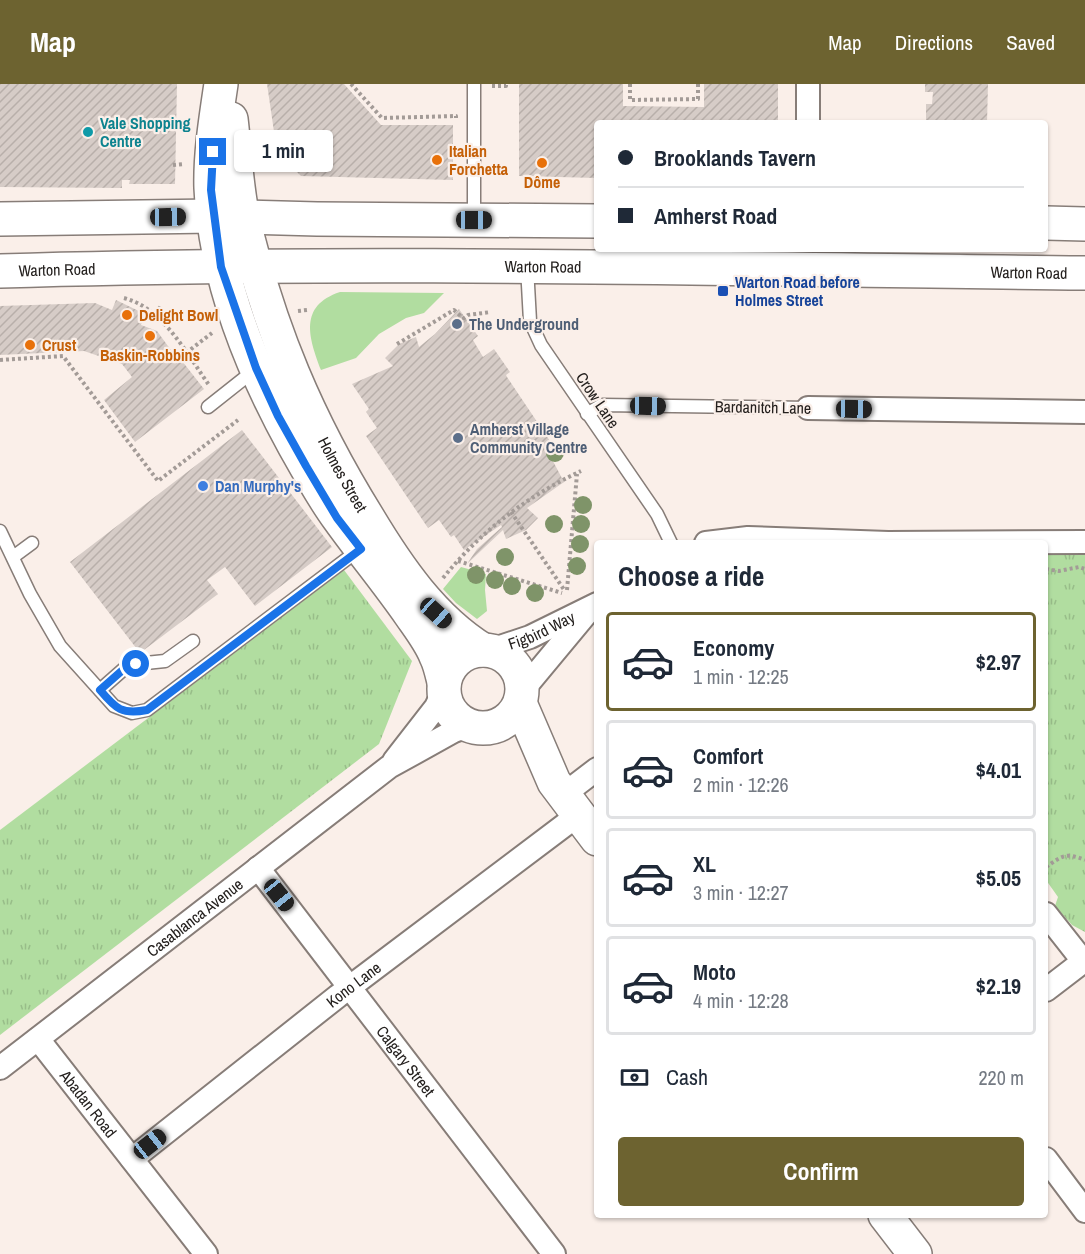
<!DOCTYPE html>
<html lang="en">
<head>
<meta charset="utf-8">
<style>
  body { margin:0; font-family:"Archivo Narrow",sans-serif; background:#f6f6f7; color:#1f2937; height:100vh; display:flex; flex-direction:column; font-size:22px; white-space:nowrap }
  * { box-sizing:border-box; margin:0 }
  p { font-size:20px; color:#747a83 }
  .icon { flex:none; width:33px; height:33px; fill:none; stroke:currentColor; stroke-width:2; stroke-linecap:round; stroke-linejoin:round }
  .map { position:relative; flex:1; overflow:hidden }
  .drawer { position:absolute; left:594px; top:456px; width:454px; height:678px; display:flex; flex-direction:column; background:#fff; border-radius:6px; box-shadow:0 2px 4px #0004 }
  .drawer>* { flex:none }
  .banner { position:absolute; left:594px; top:36px; width:454px; height:132px; border-radius:6px; box-shadow:0 2px 4px #0004; display:grid; align-content:center; height:132px; padding:0 24px; background:#fff }
  .end { position:absolute; width:27px; height:27px; margin:-14px; border:8px solid #1a73e8; background:#fff; box-shadow:0 0 0 3px #fff }
  .from { border-radius:50% }
  .bubble { position:absolute; height:42px; border-radius:6px; background:#fff; box-shadow:0 2px 4px #0004; font-size:20px; font-weight:700; line-height:42px; text-align:center }
  .car { position:absolute; width:18px; height:36px; margin:-18px -9px; border-radius:8px; box-shadow:0 0 4px 2px #0007; background:linear-gradient(#222 24%,#8ab4d8 0 40%,#222 0 76%,#8ab4d8 0 86%,#222 0) }
  .banner b { display:flex; align-items:center; gap:21px; height:57px; font-size:22px }
  .banner b+b { border-top:2px solid #e0e1e3 }
  .banner i { width:15px; height:15px; background:#1f2937 }
  ul { padding:0; list-style:none }
  li { display:flex; align-items:center; gap:18px; height:99px; margin:0 12px 9px; padding:0 12px; border:3px solid #e0e1e3; border-radius:6px }
  li div { flex:1 }
  li b { display:block; font-size:22px }
  li em { font-style:normal; font-weight:700 }
  li.selected { border-color:#6d6330 }
  li>.icon { width:54px; height:54px; stroke-width:1.5 }
  h2 { padding:0 24px; font-size:27px; line-height:72px }
  .pay { display:flex; align-items:center; gap:15px; height:66px; padding:0 24px; font-size:22px }
  .pay p { margin-inline-start:auto }
  .button { display:flex; gap:12px; margin-top:auto; padding:12px 24px }
  .button a { flex:1; height:69px; border-radius:6px; background:#6d6330; color:#fff; font-size:24px; font-weight:700; line-height:69px; text-align:center }
  header { display:flex; align-items:center; gap:36px; box-sizing:border-box; height:84px; padding:0 30px; background:#6d6330; color:#fff }
  header strong { font-size:28px }
  nav { display:flex; gap:33px; margin-inline-start:auto; font-size:21px }
  .map>svg:first-child { display:block }
  .grass { fill:#b1dda0 }
  .park { fill:url(#park-tufts) }
  .building { fill:url(#building-hatch) }
  .lines { fill:none; stroke-linecap:round; stroke-linejoin:round }
  .service-casing { stroke:#877d78; stroke-width:15 }
  .minor-casing { stroke:#877d78; stroke-width:26 }
  .secondary-casing { stroke:#877d78; stroke-width:36 }
  .primary-casing { stroke:#877d78; stroke-width:36 }
  .path { stroke:#a39b97; stroke-width:4; stroke-dasharray:3 3; stroke-linecap:butt }
  .service { stroke:#fff; stroke-width:12 }
  .minor { stroke:#fff; stroke-width:22 }
  .secondary { stroke:#fff; stroke-width:33 }
  .primary { stroke:#fff; stroke-width:33 }
  .tree { fill:#7f9469 }
  .route { stroke:#1a73e8; stroke-width:8 }
  .culture-dot { fill:#0f9aa8; stroke:#faefe9; stroke-width:2 }
  .food-dot { fill:#e8710a; stroke:#faefe9; stroke-width:2 }
  .transit-dot { fill:#1a4fb4; stroke:#faefe9; stroke-width:2 }
  .service-dot { fill:#5c6f8a; stroke:#faefe9; stroke-width:2 }
  .shop-dot { fill:#3f7fe0; stroke:#faefe9; stroke-width:2 }
  .labels { text-anchor:middle; stroke-width:4.5; stroke-linejoin:round; paint-order:stroke }
  .culture-label { font-size:16px; font-weight:bold; fill:#0d838f; stroke:#faefe9; text-anchor:start }
  .food-label { font-size:16px; font-weight:bold; fill:#c56008; stroke:#faefe9; text-anchor:start }
  .street-label { font-size:16px; fill:#24201e; stroke:#faefe9 }
  .transit-label { font-size:16px; font-weight:bold; fill:#164399; stroke:#faefe9; text-anchor:start }
  .service-label { font-size:16px; font-weight:bold; fill:#4e5e75; stroke:#faefe9; text-anchor:start }
  .shop-label { font-size:16px; font-weight:bold; fill:#366cbe; stroke:#faefe9; text-anchor:start }
</style>
</head>
<body>
<header>
<strong>Map</strong>
<nav><a>Map</a><a>Directions</a><a>Saved</a></nav>
</header>
<div class="map">
<svg width="1085" height="1170" viewBox="0 0 1085 1170">
  <defs>
    <pattern id="park-tufts" width="24" height="20" patternUnits="userSpaceOnUse" patternTransform="scale(1.5)"><rect width="24" height="20" fill="#b1dda0"/><path d="M3 7l-1-3M5 7V3M7 7l1-3M15 17l-1-3M17 17v-4M19 17l1-3" fill="none" stroke="#98bd89"/></pattern>
    <pattern id="building-hatch" width="6" height="6" patternUnits="userSpaceOnUse" patternTransform="scale(1.5)"><rect width="6" height="6" fill="#d6ccc7"/><path d="M-1 1l2-2M0 6l6-6M5 7l2-2" fill="none" stroke="#b8afaa"/></pattern>
  </defs>
  <rect width="100%" height="100%" fill="#faefe9"/>
  <g class="grass">
    <path d="M340,208L444,209L424,229L406,234L379,250L356,274L321,286C309,254 298,222 340,208Z"/>
    <path d="M461,483L486,490L485,506L487,527L477,535L456,519L443,505Z"/>
  </g>
  <g class="park">
    <path d="M1046,471H1085V848L1072,841L1055,822L1058,813L1046,796Z"/>
    <path d="M344,486L412,577L379,660L0,951V746Z"/>
  </g>
  <g class="building">
    <path d="M0,0H177L175,100H129L130,96H122V104L0,103Z"/>
    <path d="M267,0H344L381,41H453V96L301,92L277,68Z"/>
    <path d="M519,0H623V22L704,23V0H778V39H597V94L519,92Z"/>
    <path d="M925,0H988L987,39H926V20H932L933,8H925Z"/>
    <path d="M116,216L145,230L141,241L157,247L173,269L175,268L204,305L135,358L104,316L132,293L122,280L84,267L0,271V222L95,219L112,226Z"/>
    <path d="M459,225L478,252L473,256L483,273L494,265L510,288L506,291L507,293L552,360L546,364L564,398L527,424L538,434L526,446L506,455L503,446L467,480L477,465L502,443L501,441L464,466L454,451L451,453L439,436L428,444L366,352L377,344L366,328L369,325L352,300L393,282L385,274L399,260L416,253L419,263L435,250Z"/>
    <path d="M242,346L332,463L255,522L225,483L207,496L218,510L140,569L70,478Z"/>
  </g>
  <g class="lines">
    <g class="service-casing">
      <g id="service">
        <path d="M474,134V0"/>
        <path d="M527,183L530,237L541,261L657,430L671,459"/>
        <path d="M208,323L256,285"/>
        <path d="M587,330L602,321L808,324"/>
        <path d="M0,447L30,510L60,562L114,622L132,629L147,626L360,465"/>
        <path d="M13,473L32,459"/>
        <path d="M100,606L125,584L136,580L165,577L193,557"/>
      </g>
    </g>
    <g class="minor-casing">
      <g id="minor">
        <path d="M808,39V0"/>
        <path d="M808,324L1085,328"/>
        <path d="M706,459L748,454L888,459L1085,458"/>
        <path id="s1" d="M491,566L530,553L597,520"/>
        <path d="M522,607L586,530"/>
        <path d="M394,677L436,623L444,606"/>
        <path d="M563,711L597,685"/>
        <path id="s2" d="M258,784L554,1170"/>
        <path d="M1046,830L1083,877"/>
        <path d="M1046,906L1085,876"/>
        <path id="s3" d="M38,955L206,1170"/>
        <path id="s4" d="M0,984L389,683L454,647L470,641"/>
        <path id="s5" d="M132,1075L338,912L578,731"/>
        <path d="M1046,1075L1085,1127"/>
      </g>
    </g>
    <g class="secondary-casing">
      <g id="secondary">
        <path d="M221,0C216,34 210,70 211,104C215,195 251,283 294,361C308,386 322,412 339,435C362,467 387,497 410,530C419,543 430,557 436,572C440,580 442,590 444,598"/>
        <path id="s6" d="M231,35C235,68 236,101 243,134C269,245 308,337 368,434C398,484 433,535 483,566"/>
        <circle cx="483" cy="605" r="39"/>
        <path d="M520,619L554,698L597,755"/>
        <path d="M885,1131L915,1170"/>
      </g>
    </g>
    <g class="primary-casing">
      <g id="primary">
        <path d="M0,135L214,132L317,135L597,137"/>
        <path d="M1046,139L1085,140"/>
        <path id="s7" d="M0,187C362,176 723,185 1085,189"/>
      </g>
    </g>
    <g class="path">
      <path d="M351,0L382,34L456,32V34"/>
      <path d="M630,0V16L698,15V0"/>
      <path d="M492,2H506V0"/>
      <path d="M173,81L184,80"/>
      <path d="M124,214C163,224 187,270 209,301"/>
      <path d="M298,227L307,226"/>
      <path d="M157,231L161,220"/>
      <path d="M458,239L468,231L491,228"/>
      <path d="M397,260L454,226L464,235"/>
      <path d="M186,269L212,249"/>
      <path d="M0,276L63,272L158,397L238,336"/>
      <path d="M511,428L565,507"/>
      <path d="M458,477L562,509"/>
      <path d="M1046,485L1059,487L1079,483L1085,485"/>
      <path d="M443,494C481,447 526,413 581,387"/>
      <path d="M567,506L577,390"/>
      <path d="M1046,783C1062,772 1065,768 1085,776"/>
    </g>
    <use href="#service" class="service"/>
    <use href="#minor" class="minor"/>
    <use href="#secondary" class="secondary"/>
    <use href="#primary" class="primary"/>
  </g>
  <g class="tree">
    <circle cx="555" cy="369" r="9"/>
    <circle cx="583" cy="421" r="9"/>
    <circle cx="554" cy="440" r="9"/>
    <circle cx="581" cy="440" r="9"/>
    <circle cx="580" cy="460" r="9"/>
    <circle cx="505" cy="473" r="9"/>
    <circle cx="577" cy="482" r="9"/>
    <circle cx="476" cy="491" r="9"/>
    <circle cx="495" cy="496" r="9"/>
    <circle cx="512" cy="502" r="9"/>
    <circle cx="535" cy="509" r="9"/>
  </g>
  <g class="lines">
    <path class="route" d="M136,580L125,584L100,606C116,625 122,631 147,626L361,465L337,434L306,382L278,332L256,284L221,183L211,106L213,68"/>
  </g>
  <circle class="culture-dot" cx="88" cy="48" r="6"/>
  <g class="food-dot">
    <circle cx="437" cy="76" r="6"/>
    <circle cx="542" cy="79" r="6"/>
    <circle cx="127" cy="231" r="6"/>
    <circle cx="150" cy="252" r="6"/>
    <circle cx="30" cy="261" r="6"/>
  </g>
  <rect class="transit-dot" x="717" y="201" width="12" height="12" rx="3"/>
  <g class="service-dot">
    <circle cx="457" cy="240" r="6"/>
    <circle cx="458" cy="354" r="6"/>
  </g>
  <circle class="shop-dot" cx="203" cy="402" r="6"/>
  <g class="labels">
    <g class="culture-label">
      <text x="100" y="45">Vale Shopping<tspan x="100" dy="18">Centre</tspan></text>
    </g>
    <g class="food-label">
      <text x="449" y="73">Italian<tspan x="449" dy="18">Forchetta</tspan></text>
      <text x="542" y="104" text-anchor="middle">Dôme</text>
      <text x="139" y="237">Delight Bowl</text>
      <text x="42" y="267">Crust</text>
      <text x="150" y="277" text-anchor="middle">Baskin-Robbins</text>
    </g>
    <g class="street-label">
      <text dy="6" stroke="none"><textPath href="#s7" startOffset="543">Warton Road</textPath></text>
      <text dy="6" stroke="none"><textPath href="#s7" startOffset="57">Warton Road</textPath></text>
      <text dy="6" stroke="none"><textPath href="#s7" startOffset="1029">Warton Road</textPath></text>
      <text transform="translate(598 316) rotate(56)" y="6">Crow Lane</text>
      <text transform="translate(763 323) rotate(1)" y="6">Bardanitch Lane</text>
      <text dy="6" stroke="none"><textPath href="#s6" startOffset="376">Holmes Street</textPath></text>
      <text dy="6" stroke="none"><textPath href="#s1" startOffset="54">Figbird Way</textPath></text>
      <text dy="6" stroke="none"><textPath href="#s4" startOffset="246">Casablanca Avenue</textPath></text>
      <text dy="6" stroke="none"><textPath href="#s5" startOffset="282">Kono Lane</textPath></text>
      <text dy="6" stroke="none"><textPath href="#s2" startOffset="243">Calgary Street</textPath></text>
      <text dy="6" stroke="none"><textPath href="#s3" startOffset="82">Abadan Road</textPath></text>
    </g>
    <g class="transit-label">
      <text x="735" y="204">Warton Road before<tspan x="735" dy="18">Holmes Street</tspan></text>
    </g>
    <g class="service-label">
      <text x="469" y="246">The Underground</text>
      <text x="470" y="351">Amherst Village<tspan x="470" dy="18">Community Centre</tspan></text>
    </g>
    <g class="shop-label">
      <text x="215" y="408">Dan Murphy's</text>
    </g>
  </g>
</svg>
<i class="end from" style="left:136px;top:580px"></i>
<i class="end" style="left:213px;top:68px"></i>
<div class="bubble" style="left:234px;top:46px;width:99px">1 min</div>
<i class="car" style="left:168px;top:133px;rotate:89deg"></i>
<i class="car" style="left:474px;top:136px;rotate:90deg"></i>
<i class="car" style="left:648px;top:322px;rotate:91deg"></i>
<i class="car" style="left:854px;top:325px;rotate:91deg"></i>
<i class="car" style="left:436px;top:529px;rotate:132deg"></i>
<i class="car" style="left:279px;top:811px;rotate:141deg"></i>
<i class="car" style="left:150px;top:1060px;rotate:52deg"></i>
<div class="banner">
<b><i class="from"></i>Brooklands Tavern</b>
<b><i></i>Amherst Road</b>
</div>
<section class="drawer">
<h2>Choose a ride</h2>
<ul>
<li class="selected"><svg class="icon" aria-label="car" viewBox="0 0 24 24"><path d="M5 17H2v-5l4-1 3-4h7l3 4 3 1v5h-3M9 17h6M6 11h13"/><circle cx="7" cy="17" r="2"/><circle cx="17" cy="17" r="2"/></svg><div><b>Economy</b><p>1 min · 12:25</p></div><em>$2.97</em></li>
<li><svg class="icon" aria-label="car" viewBox="0 0 24 24"><path d="M5 17H2v-5l4-1 3-4h7l3 4 3 1v5h-3M9 17h6M6 11h13"/><circle cx="7" cy="17" r="2"/><circle cx="17" cy="17" r="2"/></svg><div><b>Comfort</b><p>2 min · 12:26</p></div><em>$4.01</em></li>
<li><svg class="icon" aria-label="car" viewBox="0 0 24 24"><path d="M5 17H2v-5l4-1 3-4h7l3 4 3 1v5h-3M9 17h6M6 11h13"/><circle cx="7" cy="17" r="2"/><circle cx="17" cy="17" r="2"/></svg><div><b>XL</b><p>3 min · 12:27</p></div><em>$5.05</em></li>
<li><svg class="icon" aria-label="car" viewBox="0 0 24 24"><path d="M5 17H2v-5l4-1 3-4h7l3 4 3 1v5h-3M9 17h6M6 11h13"/><circle cx="7" cy="17" r="2"/><circle cx="17" cy="17" r="2"/></svg><div><b>Moto</b><p>4 min · 12:28</p></div><em>$2.19</em></li>
</ul>
<div class="pay"><svg class="icon" aria-label="cash" viewBox="0 0 24 24"><path d="M3 7h18v10H3z"/><circle cx="12" cy="12" r="2"/></svg>Cash<p>220 m</p></div>
<div class="button"><a>Confirm</a></div>
</section>
</div>
</body>
</html>
